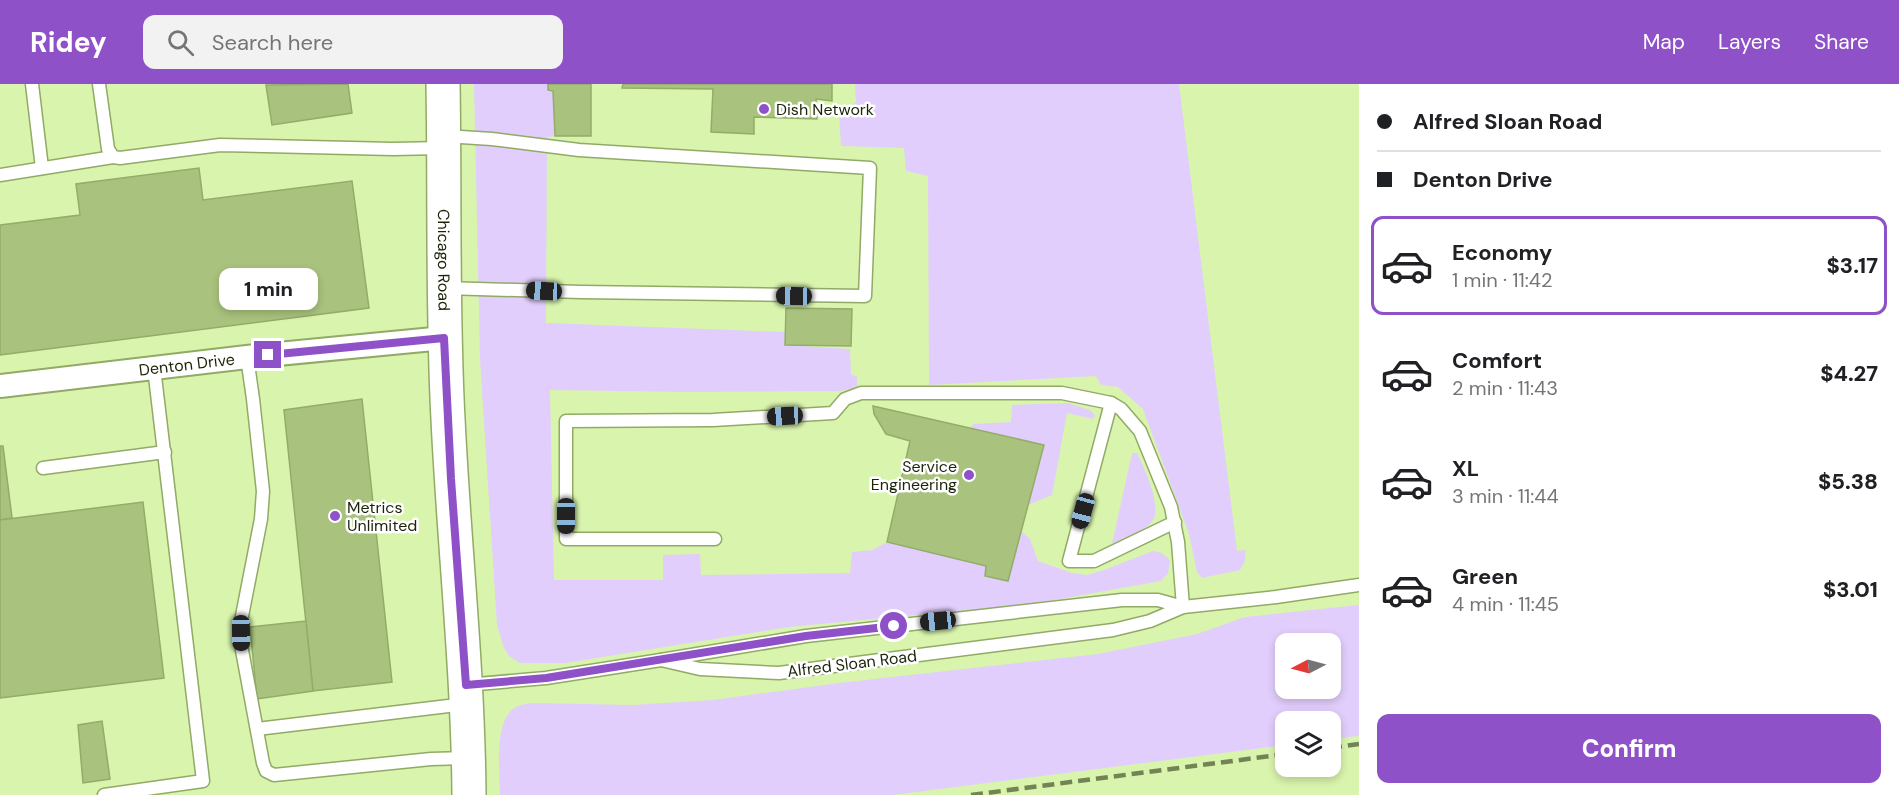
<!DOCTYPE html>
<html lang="en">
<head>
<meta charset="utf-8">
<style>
  body { margin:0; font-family:"DM Sans",sans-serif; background:#f2f2f2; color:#202124; height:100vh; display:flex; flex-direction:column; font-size:22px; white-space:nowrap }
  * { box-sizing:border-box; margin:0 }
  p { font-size:20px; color:#757577 }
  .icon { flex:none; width:33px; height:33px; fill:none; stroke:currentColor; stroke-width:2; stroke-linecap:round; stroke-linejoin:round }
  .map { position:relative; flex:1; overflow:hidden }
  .side { display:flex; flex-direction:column; background:#fff; width:540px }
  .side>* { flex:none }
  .guide { display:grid; align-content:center; height:132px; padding:0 18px; background:#fff }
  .needle { width:39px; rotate:264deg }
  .fabs { position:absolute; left:1275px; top:549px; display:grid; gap:12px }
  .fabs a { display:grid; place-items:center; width:66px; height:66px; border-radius:12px; background:#fff; box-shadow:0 3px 9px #0003; font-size:30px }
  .end { position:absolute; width:27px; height:27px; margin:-14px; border:8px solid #8e51c7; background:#fff; box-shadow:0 0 0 3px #fff }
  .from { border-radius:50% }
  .bubble { position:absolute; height:42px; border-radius:12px; background:#fff; box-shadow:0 3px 9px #0003; font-size:20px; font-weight:800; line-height:42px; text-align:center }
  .car { position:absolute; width:18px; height:36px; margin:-18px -9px; border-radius:8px; box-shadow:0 0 4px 2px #0007; background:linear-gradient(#222 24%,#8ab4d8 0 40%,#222 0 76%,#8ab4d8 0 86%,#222 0) }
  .guide b { display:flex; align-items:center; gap:21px; height:57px; font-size:22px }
  .guide b+b { border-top:2px solid #e0e0e0 }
  .guide i { width:15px; height:15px; background:#202124 }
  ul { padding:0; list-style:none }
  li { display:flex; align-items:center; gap:18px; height:99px; margin:0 12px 9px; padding:0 6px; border:3px solid transparent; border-radius:12px }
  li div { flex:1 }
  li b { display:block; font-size:22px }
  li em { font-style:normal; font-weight:800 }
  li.selected { border-color:#8e51c7 }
  li>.icon { width:54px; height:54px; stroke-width:1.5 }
  .primary-button { display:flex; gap:12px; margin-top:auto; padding:12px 18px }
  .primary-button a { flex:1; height:69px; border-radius:12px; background:#8e51c7; color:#fff; font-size:24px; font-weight:800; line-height:69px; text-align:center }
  header { display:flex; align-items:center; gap:36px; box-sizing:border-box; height:84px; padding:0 30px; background:#8e51c7; color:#fff }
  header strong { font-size:28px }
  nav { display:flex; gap:33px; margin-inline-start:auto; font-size:21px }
  .search { width:420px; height:54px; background:#f2f2f2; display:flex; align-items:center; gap:15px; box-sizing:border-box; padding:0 21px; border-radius:12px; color:#757577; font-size:22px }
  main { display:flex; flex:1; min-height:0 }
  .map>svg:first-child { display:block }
  .green { fill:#e2cefc; fill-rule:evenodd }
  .building { fill:#a9c37e; stroke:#93ac68; stroke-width:1.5 }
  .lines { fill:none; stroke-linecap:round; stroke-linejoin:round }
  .service-casing { stroke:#91aa66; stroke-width:15 }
  .minor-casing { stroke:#91aa66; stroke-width:26 }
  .secondary-casing { stroke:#91aa66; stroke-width:36 }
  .service { stroke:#fff; stroke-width:12 }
  .minor { stroke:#fff; stroke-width:22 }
  .secondary { stroke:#fff; stroke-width:33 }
  .rail { stroke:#728454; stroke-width:4.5; stroke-dasharray:12 6; stroke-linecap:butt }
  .route { stroke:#8e51c7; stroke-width:8 }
  .poi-dot { fill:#8e51c7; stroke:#fff; stroke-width:2 }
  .labels { text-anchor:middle; stroke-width:5; stroke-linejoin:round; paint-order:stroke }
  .poi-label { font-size:16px; fill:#1b2408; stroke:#fff; text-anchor:start }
  .street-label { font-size:16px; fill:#1b2408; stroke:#fff }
</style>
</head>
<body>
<header>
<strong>Ridey</strong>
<div class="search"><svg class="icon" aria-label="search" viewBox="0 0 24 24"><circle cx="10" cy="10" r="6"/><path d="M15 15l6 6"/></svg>Search here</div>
<nav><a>Map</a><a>Layers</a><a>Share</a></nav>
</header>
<main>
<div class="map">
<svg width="1359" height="711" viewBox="0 0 1359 711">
  <rect width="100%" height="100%" fill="#d9f4ad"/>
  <g class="green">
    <path d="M474,0H548V6L553,7L555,52L547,53L546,239L785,248L787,261L850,265L851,290L857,293V302L851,305L840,307L689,308L550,306L554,496H663V471L700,470L701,491L850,489L852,468L872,466L887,458L986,482V492L1008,497L1021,447L1030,455L1038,477L1072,489L1087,491L1104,486L1153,467L1162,469L1170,476L1168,489L1161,497L1032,520L789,543L565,579H520L509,572L504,564L497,541L480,275Z"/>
    <path d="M855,0H1179L1237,467L1246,466L1245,477L1240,486L1202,494L1197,488L1189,450L1143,325L1118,303L1101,301L1096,292L929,301L928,92L906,87L904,64L841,62L839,30L856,18Z"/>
    <path d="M1068,319L1090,326L1095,331L1093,335L1067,329L1052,411L1028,421L1044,361L969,344L974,340L1011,338L1012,321Z"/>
    <path d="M1132,369H1137C1144,383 1162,422 1153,436C1145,448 1124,454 1112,460Z"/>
    <path d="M1359,521V652L1331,655L1330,638H1286L1285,661L893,711H500C500,689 493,639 514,624C519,621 525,620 532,619L633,621L713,616L839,599L1098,570L1197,550L1245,533ZM1286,560H1330V604H1286Z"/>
  </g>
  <g class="building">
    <path d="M348,0L352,29L272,41L266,1Z"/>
    <path d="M548,0H591V52H555L553,7L548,6Z"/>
    <path d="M623,0H832V17L816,15L817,35L754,33V50L711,48L713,5L622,4Z"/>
    <path d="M199,84L203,116L352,97L369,224L0,271V141L80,131L76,100Z"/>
    <path d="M786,224L852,225L851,262L785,261Z"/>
    <path d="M362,315L392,598L313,607L284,326Z"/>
    <path d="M873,322L1044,361L1008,497L985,492L986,482L887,458L910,357L886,350L874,330Z"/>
    <path d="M0,362H3L12,434L0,436Z"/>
    <path d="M143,418L164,594L0,614V436Z"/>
    <path d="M306,537L313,607L257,615L250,543Z"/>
    <path d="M102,637L110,695L83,699L78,641Z"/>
  </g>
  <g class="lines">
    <g class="service-casing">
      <g id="service">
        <path d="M32,0L42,84"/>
        <path d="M99,0L108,65L113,73L120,74L220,61L393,65L443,64"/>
        <path d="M0,91L113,73"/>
        <path d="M445,204L581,208L865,212L870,84L579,66L492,55L445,52"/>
        <path d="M247,273L253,315L263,407L261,435L241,537V561L263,679L266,687L274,691L431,675L467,674"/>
        <path d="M1111,319L1069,477H1094L1175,438"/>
        <path d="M43,384L165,368"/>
        <path d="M715,455H566V337L713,336L833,329L845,315L861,309H1062L1111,319L1121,325L1140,347L1171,423L1178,458L1183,523"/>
        <path d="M1183,523L1158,516H1122L806,552L661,576L700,585L779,589L1113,546L1150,537L1183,523L1276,513L1359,501"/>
        <path d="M466,601L546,594L661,576"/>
        <path d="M257,645L465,620"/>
        <path d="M104,711L203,697L154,284"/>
      </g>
    </g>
    <g class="minor-casing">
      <g id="minor">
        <path id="s1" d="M0,302L247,273L444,254"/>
      </g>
    </g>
    <g class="secondary-casing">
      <g id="secondary">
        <path id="s2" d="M443,0C445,112 442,224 448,335C454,461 468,585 469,711"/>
      </g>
    </g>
    <use href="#service" class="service"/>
    <use href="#minor" class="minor"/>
    <use href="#secondary" class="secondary"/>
    <g class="rail">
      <path d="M1330,664L1359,660"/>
      <path d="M971,711L1286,670"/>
    </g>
  </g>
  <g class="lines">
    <path class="route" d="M268,271L444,254L451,395L466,601L546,594L806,552L894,542"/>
  </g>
  <g class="poi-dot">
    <circle cx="764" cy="25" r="6"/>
    <circle cx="969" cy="391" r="6"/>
    <circle cx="335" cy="432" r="6"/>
  </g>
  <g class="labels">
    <g class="poi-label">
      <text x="776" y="31">Dish Network</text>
      <text x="957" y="388" text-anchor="end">Service<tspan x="957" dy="18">Engineering</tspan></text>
      <text x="347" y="429">Metrics<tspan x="347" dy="18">Unlimited</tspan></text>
    </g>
    <g class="street-label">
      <text dy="6" stroke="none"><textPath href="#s2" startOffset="176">Chicago Road</textPath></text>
      <text dy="6" stroke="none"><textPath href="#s1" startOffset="188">Denton Drive</textPath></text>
      <text transform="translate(852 579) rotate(-7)" y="6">Alfred Sloan Road</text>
    </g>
  </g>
</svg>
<div class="fabs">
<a><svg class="needle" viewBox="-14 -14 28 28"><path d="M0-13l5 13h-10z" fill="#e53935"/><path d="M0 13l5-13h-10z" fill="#757577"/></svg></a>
<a><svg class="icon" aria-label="layers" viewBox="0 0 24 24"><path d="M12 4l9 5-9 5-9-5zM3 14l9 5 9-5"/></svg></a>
</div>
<i class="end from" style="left:894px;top:542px"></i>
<i class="end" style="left:268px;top:271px"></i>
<div class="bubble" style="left:219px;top:184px;width:99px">1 min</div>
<i class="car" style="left:544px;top:207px;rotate:273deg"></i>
<i class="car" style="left:794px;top:212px;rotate:271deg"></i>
<i class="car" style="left:785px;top:332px;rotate:267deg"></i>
<i class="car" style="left:1083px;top:427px;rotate:195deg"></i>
<i class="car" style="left:566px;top:432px;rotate:180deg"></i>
<i class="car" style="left:938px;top:537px;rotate:264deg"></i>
<i class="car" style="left:241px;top:549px;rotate:179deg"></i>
</div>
<section class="side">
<div class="guide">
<b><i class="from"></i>Alfred Sloan Road</b>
<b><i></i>Denton Drive</b>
</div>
<ul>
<li class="selected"><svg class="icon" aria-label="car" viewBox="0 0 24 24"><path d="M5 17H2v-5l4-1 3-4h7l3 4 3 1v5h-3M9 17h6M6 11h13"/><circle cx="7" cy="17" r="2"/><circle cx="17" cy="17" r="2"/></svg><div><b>Economy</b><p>1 min · 11:42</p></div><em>$3.17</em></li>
<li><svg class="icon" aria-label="car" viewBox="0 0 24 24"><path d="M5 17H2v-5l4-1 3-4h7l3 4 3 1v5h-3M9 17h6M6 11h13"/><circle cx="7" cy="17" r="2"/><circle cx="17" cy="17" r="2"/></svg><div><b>Comfort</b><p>2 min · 11:43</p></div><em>$4.27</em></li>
<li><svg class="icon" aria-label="car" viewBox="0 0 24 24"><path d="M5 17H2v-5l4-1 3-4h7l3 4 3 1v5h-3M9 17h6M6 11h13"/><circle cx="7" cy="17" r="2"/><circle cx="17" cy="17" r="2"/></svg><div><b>XL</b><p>3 min · 11:44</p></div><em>$5.38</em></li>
<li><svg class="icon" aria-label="car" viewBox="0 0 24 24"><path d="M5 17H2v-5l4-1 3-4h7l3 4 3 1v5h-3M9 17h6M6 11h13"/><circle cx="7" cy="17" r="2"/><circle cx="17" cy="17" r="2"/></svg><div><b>Green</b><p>4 min · 11:45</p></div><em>$3.01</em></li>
</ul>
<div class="primary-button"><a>Confirm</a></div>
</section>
</main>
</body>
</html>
